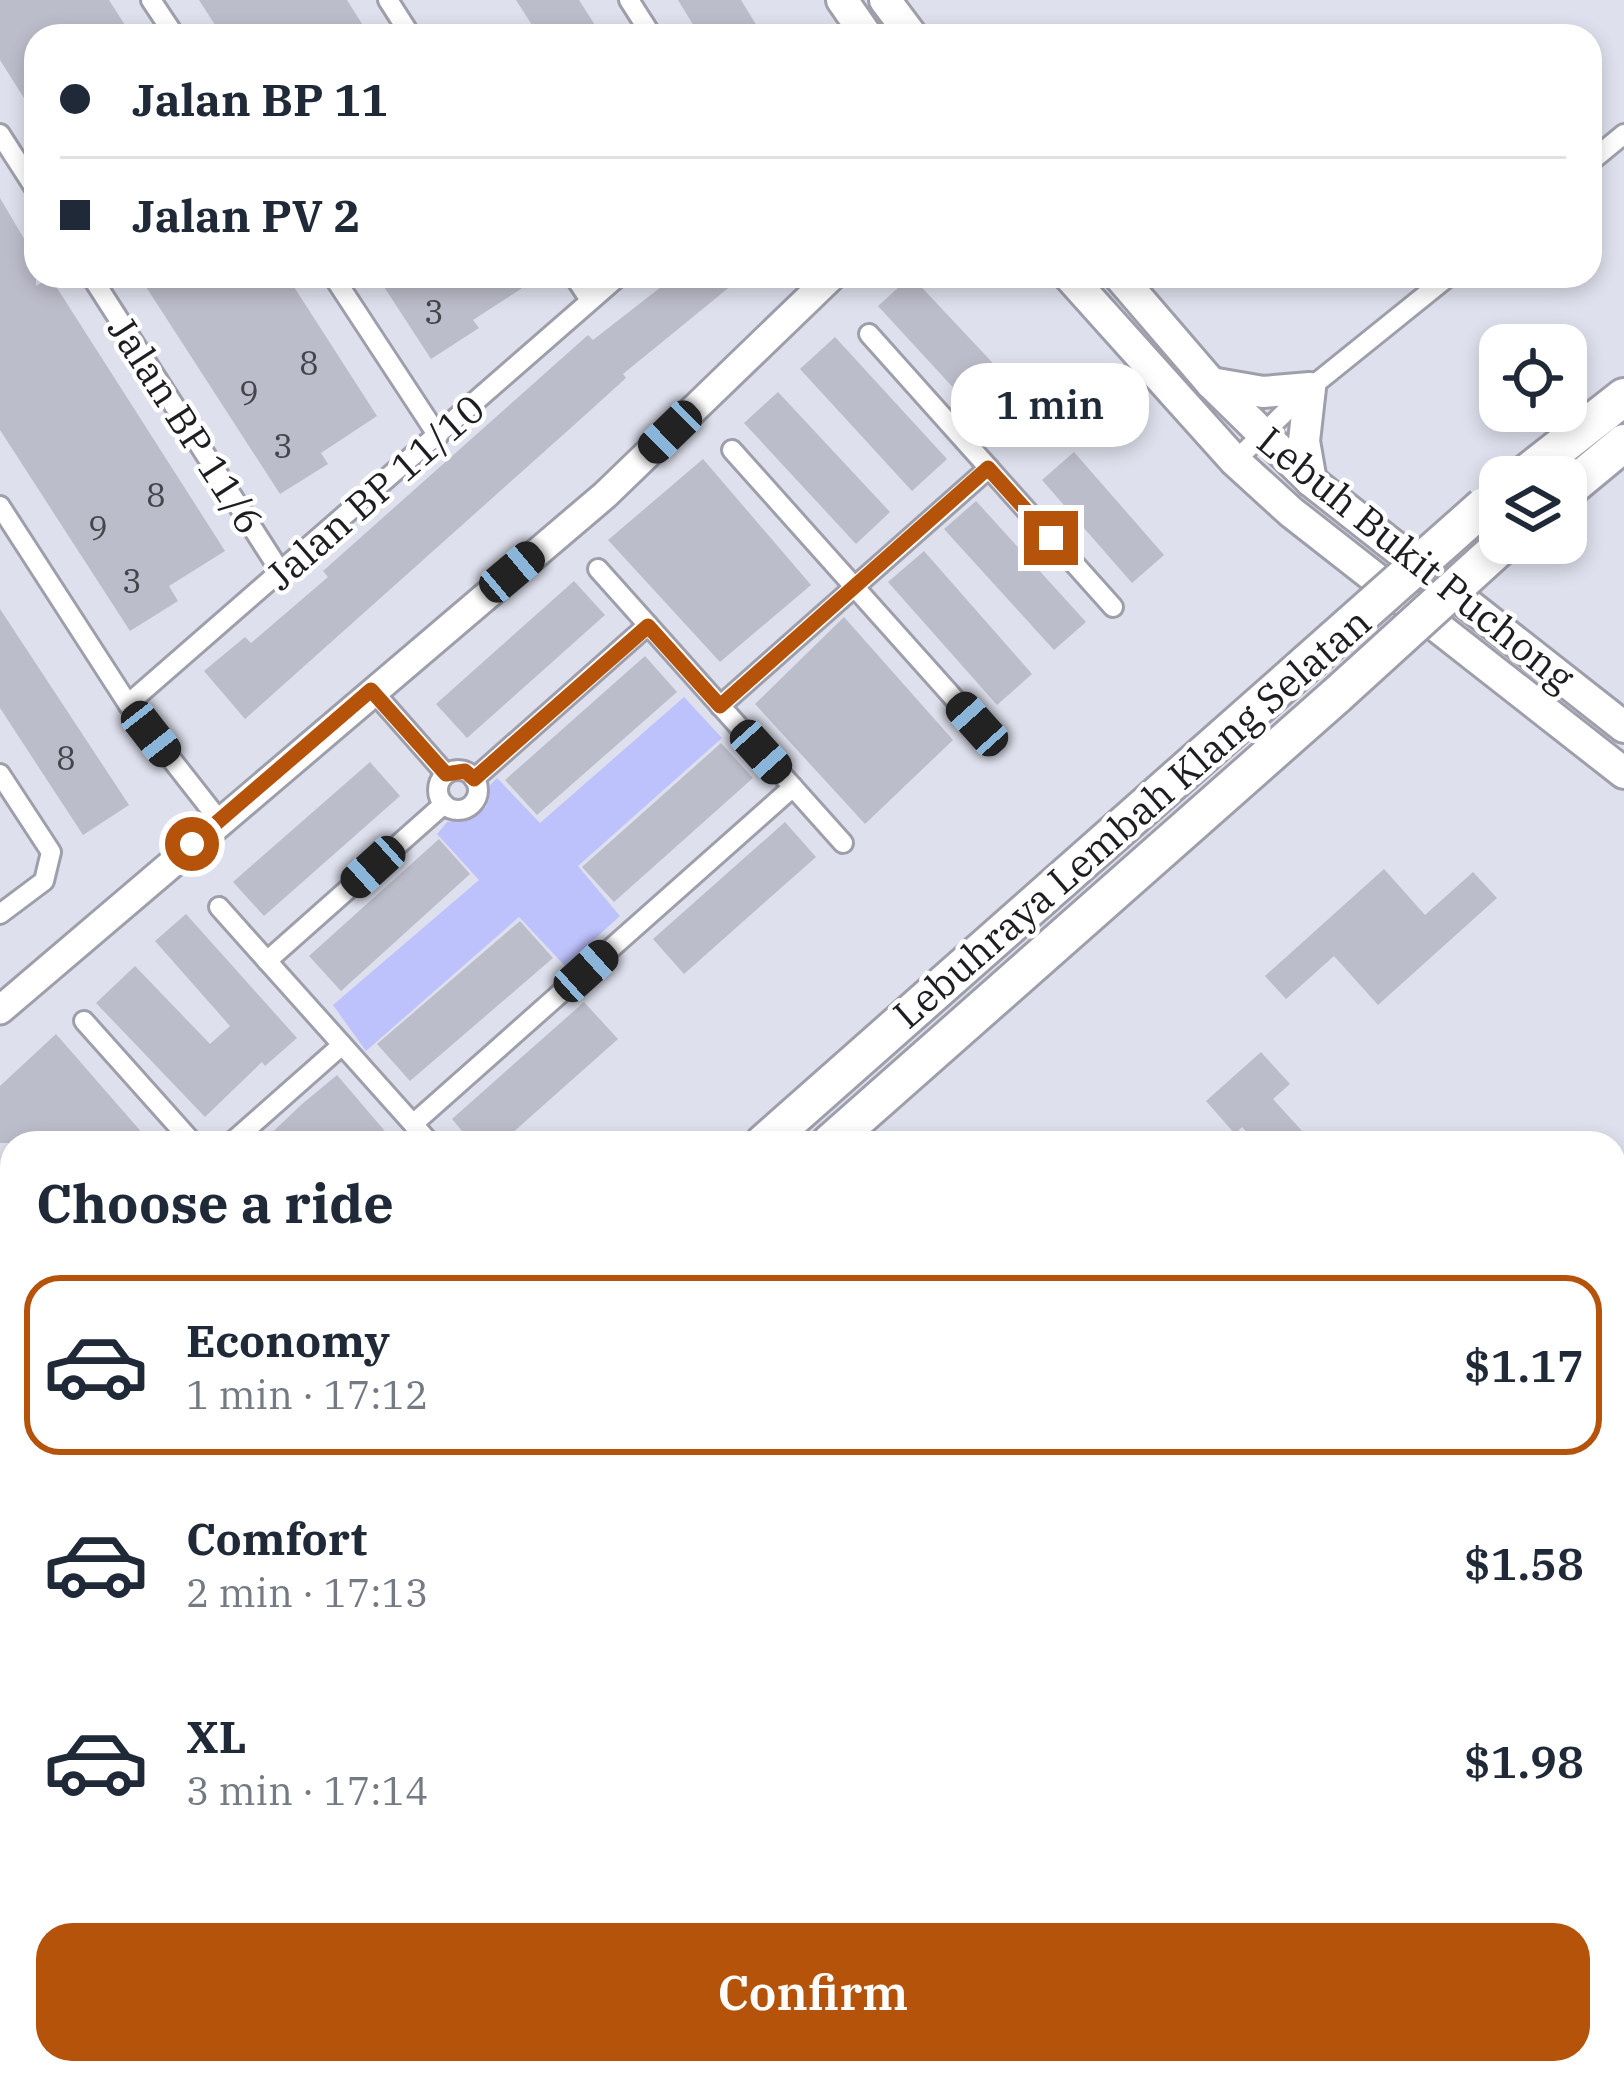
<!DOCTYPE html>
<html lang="en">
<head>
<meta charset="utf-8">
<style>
  body { margin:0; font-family:"IBM Plex Serif",serif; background:#f6f6f7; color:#1f2937; height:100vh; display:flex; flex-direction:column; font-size:45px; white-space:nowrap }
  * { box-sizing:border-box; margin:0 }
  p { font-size:39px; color:#747a83 }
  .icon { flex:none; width:66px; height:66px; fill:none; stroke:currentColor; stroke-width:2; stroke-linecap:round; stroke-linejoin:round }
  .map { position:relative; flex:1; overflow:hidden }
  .sheet { position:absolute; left:0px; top:1131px; width:1626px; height:954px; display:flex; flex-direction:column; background:#fff; border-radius:36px 36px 0 0; box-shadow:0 6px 18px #0003 }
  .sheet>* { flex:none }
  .guide { position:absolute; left:24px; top:24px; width:1578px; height:264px; border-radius:36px; box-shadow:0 6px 18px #0003; display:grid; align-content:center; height:264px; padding:0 36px; background:#fff }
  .tools { position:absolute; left:1479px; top:324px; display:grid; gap:24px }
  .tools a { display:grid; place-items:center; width:108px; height:108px; border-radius:24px; background:#fff; box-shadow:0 6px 18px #0003; font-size:60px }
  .end { position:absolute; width:54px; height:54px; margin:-27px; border:15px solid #b45309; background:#fff; box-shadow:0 0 0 6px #fff }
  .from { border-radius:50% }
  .bubble { position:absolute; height:84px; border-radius:36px; background:#fff; box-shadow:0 6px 18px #0003; font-size:39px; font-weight:600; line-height:84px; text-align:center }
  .car { position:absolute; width:36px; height:72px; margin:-36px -18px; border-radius:15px; box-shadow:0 0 9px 3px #0007; background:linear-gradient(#222 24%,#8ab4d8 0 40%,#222 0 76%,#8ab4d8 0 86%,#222 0) }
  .guide b { display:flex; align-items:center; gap:42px; height:114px; font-size:45px }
  .guide b+b { border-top:3px solid #e0e1e3 }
  .guide i { width:30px; height:30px; background:#1f2937 }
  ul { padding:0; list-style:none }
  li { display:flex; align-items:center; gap:36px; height:180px; margin:0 24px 18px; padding:0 12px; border:6px solid transparent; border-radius:36px }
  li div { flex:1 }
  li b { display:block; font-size:45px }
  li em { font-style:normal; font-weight:600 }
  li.active { border-color:#b45309 }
  li>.icon { width:108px; height:108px; stroke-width:1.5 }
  h2 { padding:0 36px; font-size:54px; line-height:144px }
  .primary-button { display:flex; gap:24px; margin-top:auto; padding:24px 36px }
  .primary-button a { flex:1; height:138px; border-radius:36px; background:#b45309; color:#fff; font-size:48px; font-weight:600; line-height:138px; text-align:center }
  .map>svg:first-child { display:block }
  .green { fill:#bec2fc }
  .building { fill:#bcbdca }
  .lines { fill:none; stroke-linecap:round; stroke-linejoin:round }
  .street-casing { stroke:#9e9fab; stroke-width:24 }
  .secondary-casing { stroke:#9e9fab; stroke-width:33 }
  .primary-casing { stroke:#9e9fab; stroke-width:36 }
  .highway-casing { stroke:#9e9fab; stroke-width:42 }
  .street { stroke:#fff; stroke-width:18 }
  .secondary { stroke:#fff; stroke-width:27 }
  .primary { stroke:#fff; stroke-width:30 }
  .highway { stroke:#fff; stroke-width:36 }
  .highway-bridge-casing { stroke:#9e9fab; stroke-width:42; stroke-linecap:butt }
  .highway-bridge { stroke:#fff; stroke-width:36 }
  .route { stroke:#b45309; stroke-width:15 }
  .labels { text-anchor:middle; stroke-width:9; stroke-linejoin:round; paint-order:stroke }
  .number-label { font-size:33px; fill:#45454c }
  .street-label { font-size:39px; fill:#1d1d22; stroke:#fff }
</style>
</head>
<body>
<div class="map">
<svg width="1624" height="2085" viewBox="0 0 1624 2085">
  <rect width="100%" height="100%" fill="#dee0ed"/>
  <path class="green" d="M684,697L722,738L578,866L620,916L565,966L519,917L366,1051L333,1005L479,880L437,834L447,822L475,817L486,807L490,785L497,778L540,823Z"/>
  <g class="building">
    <path d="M0,0H109L132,36H36V117L0,60Z"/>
    <path d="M199,0H347L366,30L357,36H222Z"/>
    <path d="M516,0H579L602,36H539Z"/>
    <path d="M678,0H741L763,36H700Z"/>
    <path d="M0,198L36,259V286L50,277L225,551L169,586L178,601L130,631L0,430Z"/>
    <path d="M139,276H287L377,416L321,453L328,464L280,494Z"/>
    <path d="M377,276H541L473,320L479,328L431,359Z"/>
    <path d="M675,276H743L623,374L626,378L573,426L245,719L204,671L245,637L251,643L328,577L323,571L588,335L593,340Z"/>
    <path d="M911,276L1005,376L971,407L878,306Z"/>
    <path d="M835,337L947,459L912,491L800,369Z"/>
    <path d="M778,392L890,512L856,544L744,423Z"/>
    <path d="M1074,452L1164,555L1132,583L1042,480Z"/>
    <path d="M703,459L811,585L720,662L608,540Z"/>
    <path d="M976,501L1086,622L1054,650L944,529Z"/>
    <path d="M924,551L1032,674L997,705L888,582Z"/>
    <path d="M574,581L605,615L467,738L436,704Z"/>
    <path d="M0,609L129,805L83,835L0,708Z"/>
    <path d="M844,617L953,740L865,824L755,704Z"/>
    <path d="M645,656L677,692L537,815L505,780Z"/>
    <path d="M721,743L753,778L614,902L582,867Z"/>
    <path d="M370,762L400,796L264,916L233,882Z"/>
    <path d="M785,822L816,857L684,974L653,939Z"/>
    <path d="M439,839L470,874L341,991L309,956Z"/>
    <path d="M1384,869L1425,915L1473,872L1497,898L1378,1005L1334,956L1286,999L1265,976Z"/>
    <path d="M186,914L297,1038L265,1066L262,1062L205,1117L96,1003L135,966L210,1044L230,1026L155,941Z"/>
    <path d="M520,921L553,958L410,1081L377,1044Z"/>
    <path d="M584,1002L618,1039L501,1143H472L452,1119Z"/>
    <path d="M56,1034L151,1143H0V1086Z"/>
    <path d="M1261,1052L1290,1084L1273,1099L1313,1143H1257L1242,1127L1235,1134L1206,1101Z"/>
    <path d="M337,1075L395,1143H261L301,1105Z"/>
  </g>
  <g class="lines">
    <g class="street-casing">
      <g id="street">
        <path d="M151,0L175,36"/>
        <path d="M388,0L411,36"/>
        <path d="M629,0L652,36"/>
        <path d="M0,134L36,190"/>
        <path d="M1590,162L1624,134"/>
        <path d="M91,276L282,574"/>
        <path d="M333,276L438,436"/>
        <path d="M574,276L590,300"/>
        <path d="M869,334L1113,607"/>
        <path d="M732,450L977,724"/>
        <path d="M1235,461L1310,388L1449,276"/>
        <path d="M0,506L128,704L219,820"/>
        <path d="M598,569L843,843"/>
        <path d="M372,690L446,774"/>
        <path d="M128,704L619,276"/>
        <path d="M720,706L989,468"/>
        <circle cx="458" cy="790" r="20"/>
        <path d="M0,774L51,852L44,881L0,914"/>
        <path d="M474,779L648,625"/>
        <path d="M219,907L430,1143"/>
        <path d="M267,961L444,804"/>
        <path d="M84,1021L193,1143"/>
        <path d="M413,1124L793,787"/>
        <path d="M231,1143L342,1045"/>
        <path d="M0,1196L12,1209"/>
        <path d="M906,2073L914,2085"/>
        <path d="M1100,2073L1114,2085"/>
      </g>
    </g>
    <g class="secondary-casing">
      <path id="secondary" d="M0,1010L605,495L832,276"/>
    </g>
    <g class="primary-casing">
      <g id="primary">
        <path d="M842,0L867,36"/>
        <path d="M885,0L912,36"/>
        <path d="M1069,276L1235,461L1291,512L1624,773"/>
        <path d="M1119,276L1211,383L1311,481L1624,727"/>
        <path d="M1211,383L1263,392L1310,388L1304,441L1311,481"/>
        <path d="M1614,1225L1624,1215"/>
        <path d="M1614,1715L1624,1728"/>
        <path d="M1614,1764L1624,1777"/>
        <path d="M358,2085L362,2073"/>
        <path d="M391,2085L398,2073"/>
      </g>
    </g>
    <g class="highway-casing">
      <g id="highway">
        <path d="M1522,477L1624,397"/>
        <path d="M1566,491L1624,443"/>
        <path d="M764,1143L1307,663"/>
        <path d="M830,1143L1337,695"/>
        <path d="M0,1818L12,1808"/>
        <path d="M0,1876L12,1866"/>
      </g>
    </g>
    <use href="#street" class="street"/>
    <use href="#secondary" class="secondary"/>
    <use href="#primary" class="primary"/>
    <use href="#highway" class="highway"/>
    <g class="highway-bridge-casing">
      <g id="highway-bridge">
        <path d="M1307,663L1484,506"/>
        <path d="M1337,695L1504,543"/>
      </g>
    </g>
    <use href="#highway-bridge" class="highway-bridge"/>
  </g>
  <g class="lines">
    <path class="route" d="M192,844L371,690L446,774L465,771L474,779L648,626L720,706L988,468L1051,538"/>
  </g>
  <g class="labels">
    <g class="number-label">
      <text x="434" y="324">3</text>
      <text x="309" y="375">8</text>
      <text x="249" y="405">9</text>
      <text x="283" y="458">3</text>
      <text x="156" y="507">8</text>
      <text x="98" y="540">9</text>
      <text x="132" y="593">3</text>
      <text x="66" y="770">8</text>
    </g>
    <g class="street-label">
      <text transform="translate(186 425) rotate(57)" y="14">Jalan BP 11/6</text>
      <text transform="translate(375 492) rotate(-41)" y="14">Jalan BP 11/10</text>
      <text transform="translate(1416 559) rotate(39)" y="14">Lebuh Bukit Puchong</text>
      <text transform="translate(1132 818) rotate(-41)" y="14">Lebuhraya Lembah Klang Selatan</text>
    </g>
  </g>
</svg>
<div class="tools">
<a><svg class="icon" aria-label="locate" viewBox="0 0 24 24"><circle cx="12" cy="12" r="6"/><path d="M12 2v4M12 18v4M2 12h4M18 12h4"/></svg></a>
<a><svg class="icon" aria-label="layers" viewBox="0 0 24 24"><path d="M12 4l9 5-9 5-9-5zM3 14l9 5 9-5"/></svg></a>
</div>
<i class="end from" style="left:192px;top:844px"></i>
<i class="end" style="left:1051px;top:538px"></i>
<div class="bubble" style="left:951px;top:363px;width:198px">1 min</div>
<i class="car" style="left:670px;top:432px;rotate:226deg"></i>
<i class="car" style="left:512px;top:572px;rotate:50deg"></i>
<i class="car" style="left:977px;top:724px;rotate:318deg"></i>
<i class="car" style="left:151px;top:734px;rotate:142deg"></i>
<i class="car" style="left:761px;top:752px;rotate:138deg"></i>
<i class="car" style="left:373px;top:867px;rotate:228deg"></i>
<i class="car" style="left:586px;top:971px;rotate:48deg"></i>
<div class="guide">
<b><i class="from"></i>Jalan BP 11</b>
<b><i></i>Jalan PV 2</b>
</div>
<section class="sheet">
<h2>Choose a ride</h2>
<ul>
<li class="active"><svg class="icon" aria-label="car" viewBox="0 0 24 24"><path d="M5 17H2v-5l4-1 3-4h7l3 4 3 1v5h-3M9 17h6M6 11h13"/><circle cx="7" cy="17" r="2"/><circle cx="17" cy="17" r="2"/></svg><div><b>Economy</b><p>1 min · 17:12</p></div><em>$1.17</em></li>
<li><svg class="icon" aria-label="car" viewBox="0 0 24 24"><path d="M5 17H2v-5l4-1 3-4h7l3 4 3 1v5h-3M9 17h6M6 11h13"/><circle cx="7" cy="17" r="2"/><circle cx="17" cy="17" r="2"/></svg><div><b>Comfort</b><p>2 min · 17:13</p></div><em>$1.58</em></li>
<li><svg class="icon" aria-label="car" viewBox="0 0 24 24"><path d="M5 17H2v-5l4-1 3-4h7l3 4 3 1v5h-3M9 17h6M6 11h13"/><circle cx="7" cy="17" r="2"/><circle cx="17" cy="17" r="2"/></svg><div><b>XL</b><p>3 min · 17:14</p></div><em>$1.98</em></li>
</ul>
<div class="primary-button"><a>Confirm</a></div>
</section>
</div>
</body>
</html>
